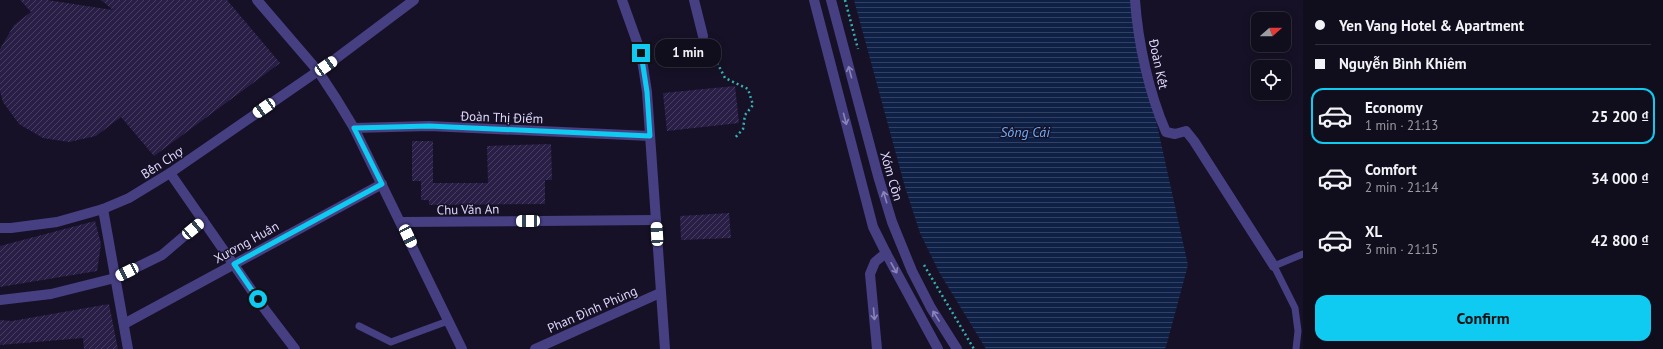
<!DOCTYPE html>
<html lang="en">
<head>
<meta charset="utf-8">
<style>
  body { margin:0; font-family:"PT Sans",sans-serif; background:#1e1b29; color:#f1f3f6; height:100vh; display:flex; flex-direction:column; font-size:15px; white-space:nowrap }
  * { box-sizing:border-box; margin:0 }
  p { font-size:13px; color:#9c9ca3 }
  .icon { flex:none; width:22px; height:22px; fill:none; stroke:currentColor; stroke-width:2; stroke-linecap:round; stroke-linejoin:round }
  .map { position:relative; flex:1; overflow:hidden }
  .panel { display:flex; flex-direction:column; background:#100d1c; width:360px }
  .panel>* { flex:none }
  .guide { display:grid; align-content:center; height:88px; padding:0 12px; background:#100d1c }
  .needle { width:26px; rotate:69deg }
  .tools { position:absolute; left:1251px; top:12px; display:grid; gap:8px }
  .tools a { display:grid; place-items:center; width:40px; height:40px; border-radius:8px; background:#100d1c; box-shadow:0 2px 10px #0003,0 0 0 1px #302d3b; font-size:20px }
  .end { position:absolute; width:18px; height:18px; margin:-9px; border:5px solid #0fcaf1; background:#111; box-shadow:0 0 0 2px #111 }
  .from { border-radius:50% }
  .bubble { position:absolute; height:28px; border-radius:12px; background:#100d1c; box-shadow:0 2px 10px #0003,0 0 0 1px #302d3b; font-size:13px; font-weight:800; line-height:28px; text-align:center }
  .car { position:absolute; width:12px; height:24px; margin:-12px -6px; border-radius:5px; box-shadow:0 0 3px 1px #0007; background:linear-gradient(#fff 24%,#345 0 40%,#fff 0 76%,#345 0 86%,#fff 0) }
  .guide b { display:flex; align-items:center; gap:14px; height:38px; font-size:15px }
  .guide b+b { border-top:1px solid #302d3b }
  .guide i { width:10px; height:10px; background:#f1f3f6 }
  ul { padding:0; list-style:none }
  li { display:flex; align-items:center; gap:12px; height:56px; margin:0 8px 6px; padding:0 4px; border:2px solid transparent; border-radius:12px }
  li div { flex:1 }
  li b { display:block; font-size:15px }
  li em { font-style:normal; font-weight:800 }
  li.current { border-color:#0fcaf1 }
  li>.icon { width:36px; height:36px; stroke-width:1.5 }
  .action { display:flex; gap:8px; margin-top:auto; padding:8px 12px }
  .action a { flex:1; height:46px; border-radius:12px; background:#0fcaf1; color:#111; font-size:16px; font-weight:800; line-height:46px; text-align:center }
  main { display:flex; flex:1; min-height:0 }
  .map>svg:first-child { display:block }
  .water { fill:url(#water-rules) }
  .building { fill:url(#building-hatch) }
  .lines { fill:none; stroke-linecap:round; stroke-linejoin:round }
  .path { stroke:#37b0b2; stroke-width:2.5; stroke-dasharray:2 3; stroke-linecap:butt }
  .service { stroke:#463f82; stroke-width:7 }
  .minor { stroke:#463f82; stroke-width:10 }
  .tertiary { stroke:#463f82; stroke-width:10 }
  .oneway { stroke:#8b84b9 }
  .route { stroke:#0fcaf1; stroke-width:5 }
  .labels { text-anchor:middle; stroke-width:3; stroke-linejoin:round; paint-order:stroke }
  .street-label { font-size:13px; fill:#dfd8fd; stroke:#161126 }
  .water-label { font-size:14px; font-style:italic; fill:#6cacf6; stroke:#161126 }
</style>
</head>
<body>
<main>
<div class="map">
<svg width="1303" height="349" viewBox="0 0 1303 349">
  <defs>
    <pattern id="water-rules" width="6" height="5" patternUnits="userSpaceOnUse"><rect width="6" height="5" fill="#0f2046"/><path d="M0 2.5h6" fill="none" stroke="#324062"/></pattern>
    <pattern id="building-hatch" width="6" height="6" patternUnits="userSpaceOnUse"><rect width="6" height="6" fill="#291e46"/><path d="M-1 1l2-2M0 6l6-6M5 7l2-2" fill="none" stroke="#483e62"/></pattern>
  </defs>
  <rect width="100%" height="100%" fill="#161126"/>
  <path class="water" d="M854,0H1132L1144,66L1188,265L1166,347L1164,349H986L939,272L920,233L905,187Z"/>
  <g class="building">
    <path d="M20,0H47L113,10L101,0H227L280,63L154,156L121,117L96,136L69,142L43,138L19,124L3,102L0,91V49L14,25L31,12Z"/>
    <path d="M735,86L739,123L667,131L663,93Z"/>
    <path d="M412,141H433V183H488L487,146L551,144L552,180H545V204L429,205V200H421V181H412Z"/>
    <path d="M729,213L731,238L681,240L680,216Z"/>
    <path d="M95,221L101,244L97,271L0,287V246Z"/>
    <path d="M109,304L118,349H84L83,338L0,345V320L12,321Z"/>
  </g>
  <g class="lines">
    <g class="path">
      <path d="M845,0L858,49"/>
      <path d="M708,45L725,78L748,89L753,105L745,115L743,129L734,139"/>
      <path d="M924,265L974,349"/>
    </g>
    <g class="service">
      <path d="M359,326L391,342L448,321"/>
      <path d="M1296,349L1298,331L1295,308L1274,266L1303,254"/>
    </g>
    <g class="minor">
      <path d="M257,0L318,71L337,100L354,128L462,349"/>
      <path d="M622,0L641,53L647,92L665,349"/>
      <path d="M694,0L703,36"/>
      <path d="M1135,0C1138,43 1149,93 1166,132L1175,134L1186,131L1194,141L1274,266"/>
      <path d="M354,128L429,126L650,136"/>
      <path d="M170,173L266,311L295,349"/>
      <path d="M103,209L128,349"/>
      <path d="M401,222L656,220"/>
      <path d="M0,228H11L57,222L103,209L129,198L170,173L334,60L414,0"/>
      <path d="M0,300L51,294L115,278L162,255L203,220"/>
      <path d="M124,324L382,184"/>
      <path d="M535,349L660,293"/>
      <path d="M877,349L870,274L875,262L886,253"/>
    </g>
    <g class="tertiary">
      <path d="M814,0L873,227L886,253L938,349"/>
      <path d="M831,0L878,176L892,222L912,271L931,308L957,349"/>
    </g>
  </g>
  <defs><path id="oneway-shaft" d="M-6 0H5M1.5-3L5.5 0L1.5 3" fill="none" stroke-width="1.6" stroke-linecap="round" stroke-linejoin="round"/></defs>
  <g class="oneway">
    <use href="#oneway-shaft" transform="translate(850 72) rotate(-105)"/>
    <use href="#oneway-shaft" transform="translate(845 119) rotate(75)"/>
    <use href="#oneway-shaft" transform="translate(885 197) rotate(-107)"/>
    <use href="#oneway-shaft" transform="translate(894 268) rotate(61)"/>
    <use href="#oneway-shaft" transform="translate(874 314) rotate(85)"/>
    <use href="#oneway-shaft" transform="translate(936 316) rotate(-122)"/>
  </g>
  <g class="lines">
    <path class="route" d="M258,299L234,264L382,184L354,128L429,126L650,136L647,92L641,53"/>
  </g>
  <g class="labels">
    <g class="street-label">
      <text transform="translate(1159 64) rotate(78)" y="5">Đoàn Kết</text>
      <text transform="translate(502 117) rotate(2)" y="5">Đoàn Thị Điểm</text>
      <text transform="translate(162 162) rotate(-33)" y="5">Bến Chợ</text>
      <text transform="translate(892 176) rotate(74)" y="5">Xóm Cồn</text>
      <text transform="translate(468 209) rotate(-1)" y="5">Chu Văn An</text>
      <text transform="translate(246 242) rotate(-29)" y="5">Xương Huân</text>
      <text transform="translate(592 309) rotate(-24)" y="5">Phan Đình Phùng</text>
    </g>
    <g class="water-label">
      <text x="1025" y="137">Sông Cái</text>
    </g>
  </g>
</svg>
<div class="tools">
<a><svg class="needle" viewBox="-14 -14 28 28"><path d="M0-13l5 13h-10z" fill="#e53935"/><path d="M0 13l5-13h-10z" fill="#9c9ca3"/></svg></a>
<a><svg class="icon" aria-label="locate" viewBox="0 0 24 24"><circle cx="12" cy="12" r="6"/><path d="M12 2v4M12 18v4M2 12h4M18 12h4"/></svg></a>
</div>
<i class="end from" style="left:258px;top:299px"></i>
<i class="end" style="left:641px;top:53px"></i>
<div class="bubble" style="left:655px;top:39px;width:66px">1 min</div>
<i class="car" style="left:326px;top:66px;rotate:56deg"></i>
<i class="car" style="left:264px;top:108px;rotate:236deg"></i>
<i class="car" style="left:528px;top:221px;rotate:269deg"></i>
<i class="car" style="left:193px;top:229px;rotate:50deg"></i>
<i class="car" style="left:657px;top:234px;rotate:357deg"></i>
<i class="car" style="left:408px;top:236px;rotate:154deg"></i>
<i class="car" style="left:127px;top:272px;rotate:243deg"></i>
</div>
<section class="panel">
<div class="guide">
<b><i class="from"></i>Yen Vang Hotel &amp; Apartment</b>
<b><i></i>Nguyễn Bình Khiêm</b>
</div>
<ul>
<li class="current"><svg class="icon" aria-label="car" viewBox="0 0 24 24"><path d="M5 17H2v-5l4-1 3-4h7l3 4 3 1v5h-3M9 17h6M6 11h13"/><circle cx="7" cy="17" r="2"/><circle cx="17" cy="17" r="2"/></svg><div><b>Economy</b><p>1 min · 21:13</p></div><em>25 200 ₫</em></li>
<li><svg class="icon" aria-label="car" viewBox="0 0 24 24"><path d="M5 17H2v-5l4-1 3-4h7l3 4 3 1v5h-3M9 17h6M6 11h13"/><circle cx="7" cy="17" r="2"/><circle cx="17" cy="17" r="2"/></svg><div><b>Comfort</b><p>2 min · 21:14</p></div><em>34 000 ₫</em></li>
<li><svg class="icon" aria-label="car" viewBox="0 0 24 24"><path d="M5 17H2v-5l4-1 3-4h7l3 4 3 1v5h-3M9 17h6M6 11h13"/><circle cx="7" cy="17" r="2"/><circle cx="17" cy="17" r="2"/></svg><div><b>XL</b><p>3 min · 21:15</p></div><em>42 800 ₫</em></li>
</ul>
<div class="action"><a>Confirm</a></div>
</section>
</main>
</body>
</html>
